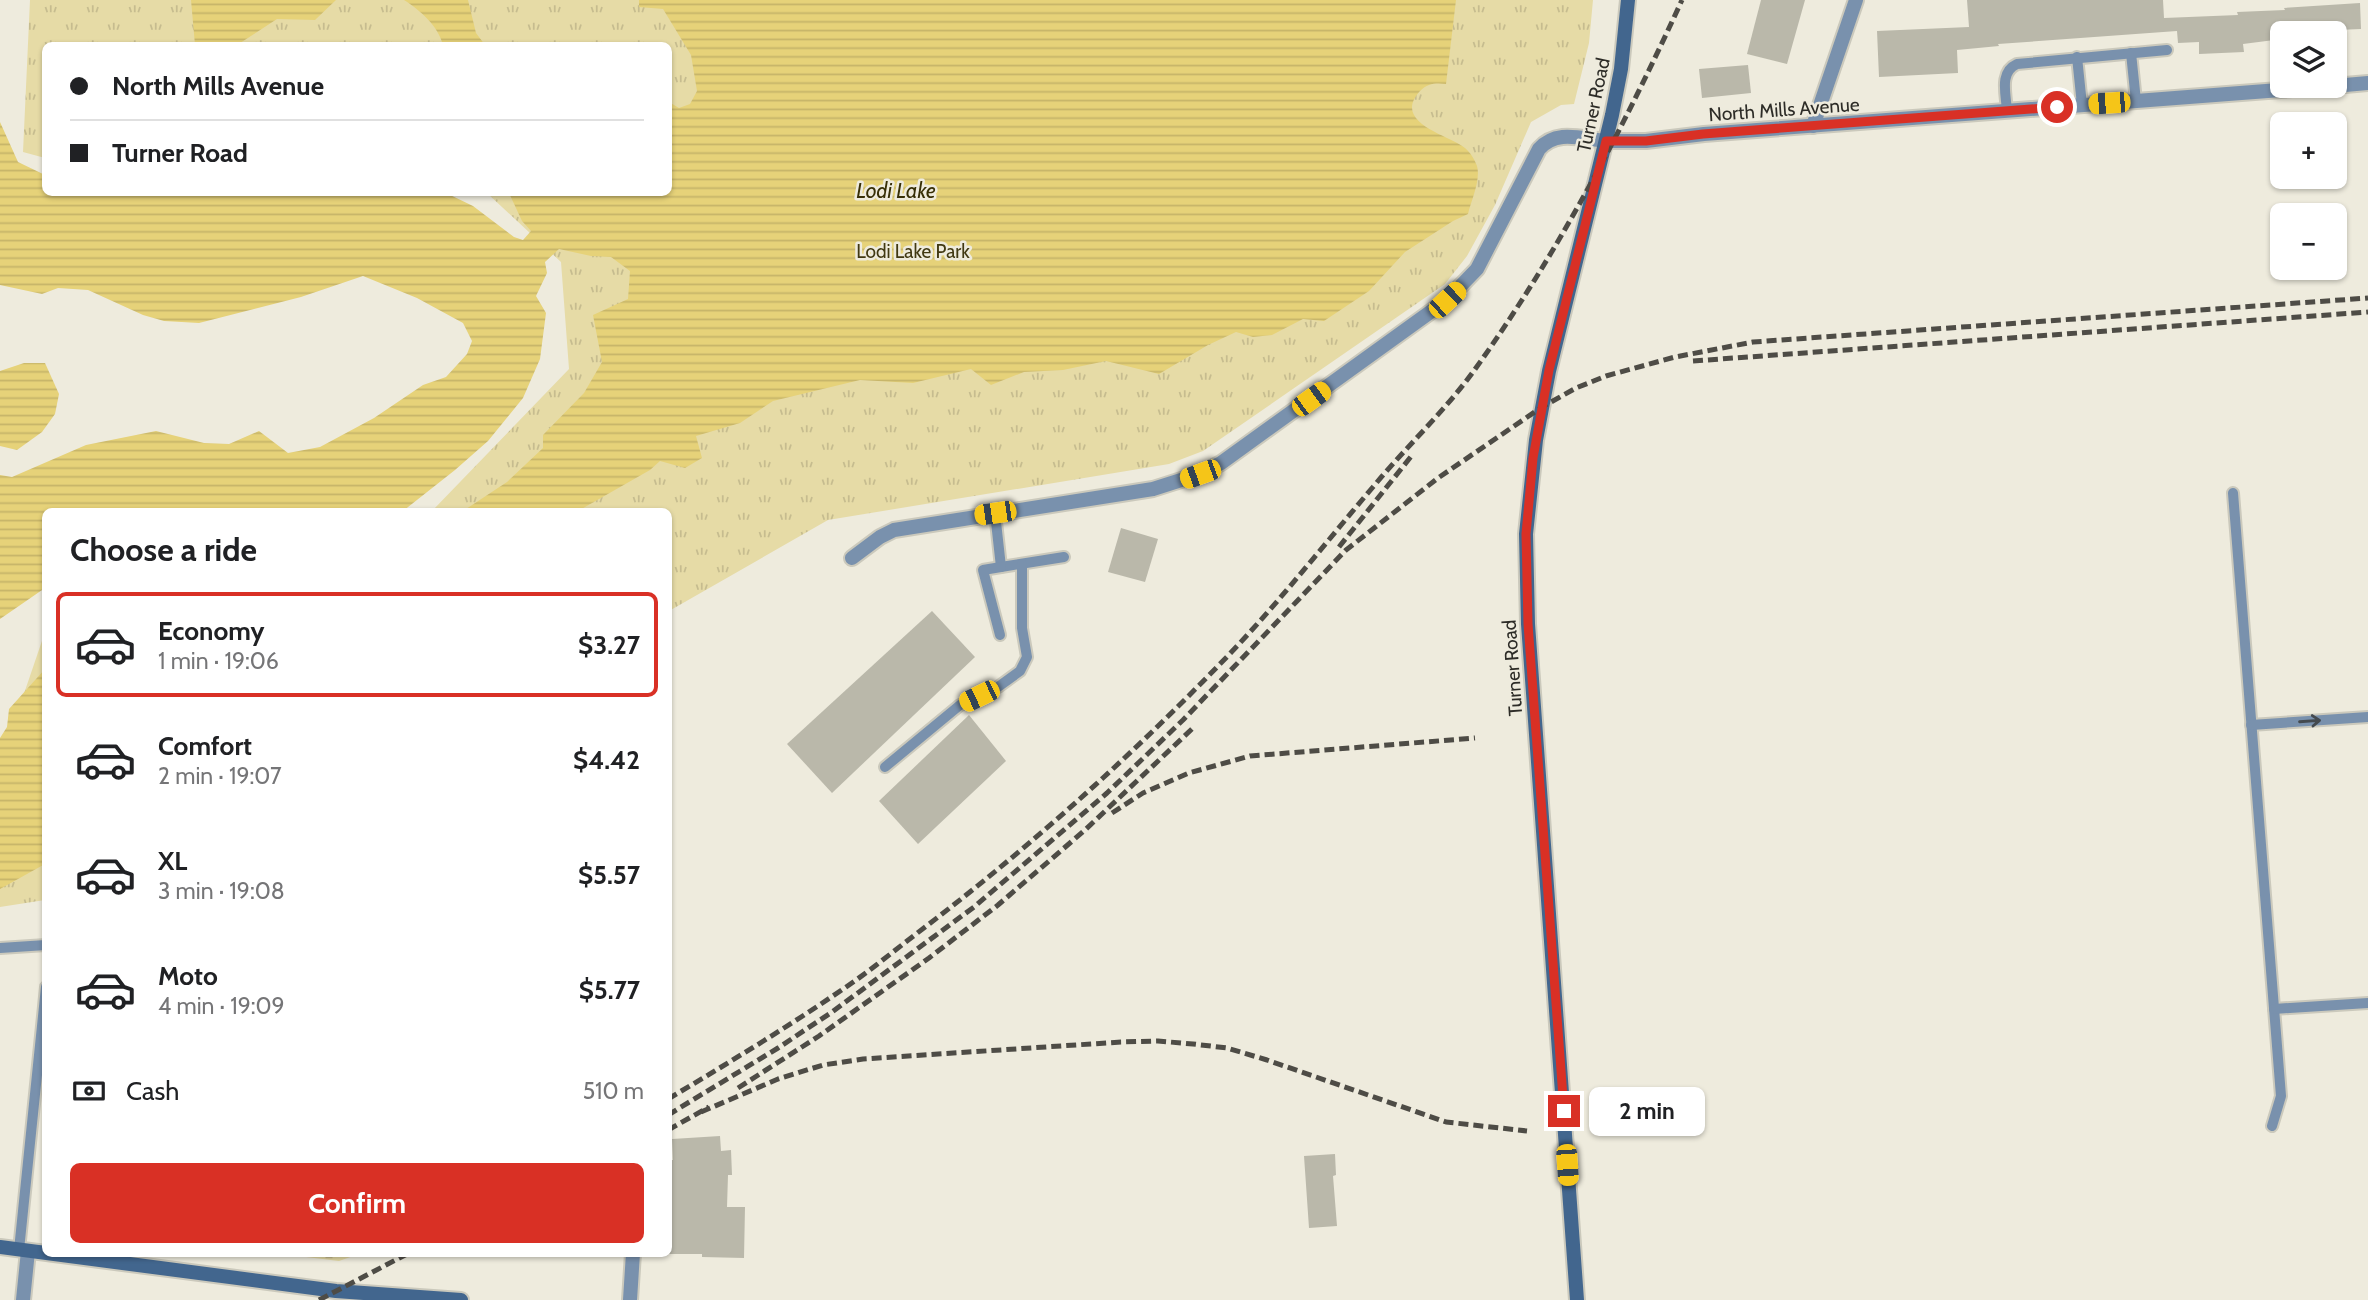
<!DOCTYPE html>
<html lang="en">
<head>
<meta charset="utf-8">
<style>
  body { margin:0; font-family:Cabin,sans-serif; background:#f2f2f2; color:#202124; height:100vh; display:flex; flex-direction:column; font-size:26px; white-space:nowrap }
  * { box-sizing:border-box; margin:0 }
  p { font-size:23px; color:#757577 }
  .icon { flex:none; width:38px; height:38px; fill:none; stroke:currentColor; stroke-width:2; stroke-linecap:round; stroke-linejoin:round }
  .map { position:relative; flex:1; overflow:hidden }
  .panel { position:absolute; left:42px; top:508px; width:630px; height:749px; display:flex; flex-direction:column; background:#fff; border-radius:10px; box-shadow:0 2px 5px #0004 }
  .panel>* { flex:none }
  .banner { position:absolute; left:42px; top:42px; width:630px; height:154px; border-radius:10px; box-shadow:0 2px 5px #0004; display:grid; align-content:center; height:154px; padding:0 28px; background:#fff }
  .tools { position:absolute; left:2270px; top:21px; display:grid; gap:14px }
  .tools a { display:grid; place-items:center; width:77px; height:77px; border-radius:10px; background:#fff; box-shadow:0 2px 5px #0004; font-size:35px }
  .end { position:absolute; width:32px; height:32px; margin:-16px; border:9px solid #d93025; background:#fff; box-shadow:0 0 0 4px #fff }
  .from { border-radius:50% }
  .bubble { position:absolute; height:49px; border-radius:10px; background:#fff; box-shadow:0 2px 5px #0004; font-size:23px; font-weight:700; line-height:49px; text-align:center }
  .car { position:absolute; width:21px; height:42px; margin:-21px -10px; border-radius:9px; box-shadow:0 0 5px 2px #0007; background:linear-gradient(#f5c518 24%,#345 0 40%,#f5c518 0 76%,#345 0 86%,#f5c518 0) }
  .banner b { display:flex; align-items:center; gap:24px; height:66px; font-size:26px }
  .banner b+b { border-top:2px solid #e0e0e0 }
  .banner i { width:18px; height:18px; background:#202124 }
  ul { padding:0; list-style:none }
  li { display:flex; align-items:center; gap:21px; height:105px; margin:0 14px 10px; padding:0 14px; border:4px solid transparent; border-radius:10px }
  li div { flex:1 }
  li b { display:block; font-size:26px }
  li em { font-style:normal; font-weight:700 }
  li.current { border-color:#d93025 }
  li>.icon { width:63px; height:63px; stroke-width:1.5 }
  h2 { padding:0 28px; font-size:32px; line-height:84px }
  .pay { display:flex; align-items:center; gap:18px; height:77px; padding:0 28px; font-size:26px }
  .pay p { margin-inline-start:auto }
  .action { display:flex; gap:14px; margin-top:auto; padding:14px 28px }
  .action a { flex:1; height:80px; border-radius:10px; background:#d93025; color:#fff; font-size:28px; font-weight:700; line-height:80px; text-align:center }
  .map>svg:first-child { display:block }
  .grass { fill:url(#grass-tufts) }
  .cemetery { fill:url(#cemetery-stones) }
  .water { fill:url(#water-rules) }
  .building { fill:#bab8aa }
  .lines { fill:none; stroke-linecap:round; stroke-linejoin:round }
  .service-casing { stroke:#cbc9bc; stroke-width:14 }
  .minor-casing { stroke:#cbc9bc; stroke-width:18 }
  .tertiary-casing { stroke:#cbc9bc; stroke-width:18 }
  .secondary-casing { stroke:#cbc9bc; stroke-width:18 }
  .service { stroke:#7991ad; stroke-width:10 }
  .minor { stroke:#7991ad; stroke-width:14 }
  .tertiary { stroke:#7991ad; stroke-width:14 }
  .secondary { stroke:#42668e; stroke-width:14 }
  .rail { stroke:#4e4c46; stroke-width:5; stroke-dasharray:10 5; stroke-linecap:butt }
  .oneway { stroke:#444a4f }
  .route { stroke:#d93025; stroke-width:9 }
  .labels { text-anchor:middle; stroke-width:5; stroke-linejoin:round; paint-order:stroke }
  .street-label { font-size:19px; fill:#2d2c27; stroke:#eeebdd }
  .park-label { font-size:19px; fill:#413912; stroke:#eeebdd }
  .water-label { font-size:21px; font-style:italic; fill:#372f06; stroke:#eeebdd }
</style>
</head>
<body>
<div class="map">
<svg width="2368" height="1300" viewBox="0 0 2368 1300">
  <defs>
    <pattern id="grass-tufts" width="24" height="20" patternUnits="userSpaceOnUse" patternTransform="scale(1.75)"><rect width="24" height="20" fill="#e6dba6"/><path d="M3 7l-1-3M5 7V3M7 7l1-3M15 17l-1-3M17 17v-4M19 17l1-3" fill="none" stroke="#c6bc8f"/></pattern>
    <pattern id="cemetery-stones" width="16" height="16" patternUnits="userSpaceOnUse" patternTransform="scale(1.75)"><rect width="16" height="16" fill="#e6dba6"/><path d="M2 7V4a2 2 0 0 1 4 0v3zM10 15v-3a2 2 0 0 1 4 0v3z" fill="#c6bc8f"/></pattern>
    <pattern id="water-rules" width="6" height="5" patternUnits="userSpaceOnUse" patternTransform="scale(1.75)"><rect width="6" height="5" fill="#e6d279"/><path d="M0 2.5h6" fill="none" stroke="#c6b469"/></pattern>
  </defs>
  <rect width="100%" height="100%" fill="#eeebdd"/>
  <g class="grass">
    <path d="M30,0H1593L1589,43L1574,104L1561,105L1531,122L1495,205L1467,256L1445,284L1203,451L1169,464L828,520L669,611L668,511H432L569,369L561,262L487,193L668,192V46H46L45,158L23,152Z"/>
    <path d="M45,632V900L0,907V764Z"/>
  </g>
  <path class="cemetery" d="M273,1253H362L339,1261Z"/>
  <g class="water">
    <path d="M191,0H336L315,20L277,19L237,45H195Z"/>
    <path d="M404,0H468L476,33L485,45H443C438,26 421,11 404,0Z"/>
    <path d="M639,0H1456L1446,84C1436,83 1428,83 1420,91C1391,123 1449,135 1465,148C1470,152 1475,160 1477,166C1481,180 1471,201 1468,214L1453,221L1405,252L1369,291L1324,321L1303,319L1272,335L1253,337L1236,332L1208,345L1159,374L1106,361L1063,370L1024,372L991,385L971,369L913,383L860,380L773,401L740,423L696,436L702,458L685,468L660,461L650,470L578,511H463L507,482L543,448V435L584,393L602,362L593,315L628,299L630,271L611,257L591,256L559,249L545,262L547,273L536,296L546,313L540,359L523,398L488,441L455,470L403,511H46L45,588L0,619V475L12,477L86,445L156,431L204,443L229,444L259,431L288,453L320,447L374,418L423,385L446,377L467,354L472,341L463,323L417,298L363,276L301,297L199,323L164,321L143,315L88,290L58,288L42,294L0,285V122L18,162L45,175L46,192L446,193L473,206L514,237L523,240L531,231L522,221L509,193L668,192L669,102L679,108L690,104L697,91L691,55L663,9L639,7Z"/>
    <path d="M24,363H45L59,394L55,414L42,432L17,450L0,446V371Z"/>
    <path d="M45,669V864L0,889V738L7,727L9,709Z"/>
  </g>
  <g class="building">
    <path d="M1761,0H1805L1787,64L1747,54Z"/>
    <path d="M1967,0H2163L2164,18L2238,15L2237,12L2285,10L2284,8L2360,3L2361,29L2337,30V33H2282V39L2243,44L2244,52L2199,54V42L2178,43L2177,31L1998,44L1999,46L1957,50L1958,73L1879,77L1877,31L1969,27Z"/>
    <path d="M1748,65L1751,93L1702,98L1699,69Z"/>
    <path d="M1121,528L1158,539L1145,582L1108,572Z"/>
    <path d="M932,611L975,657L832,793L787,744Z"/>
    <path d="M969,715L1006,761L918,844L879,801Z"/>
    <path d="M720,1136L721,1151L731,1150L732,1175H728L727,1207H745L744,1258L702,1257V1254H668V1160H673L672,1139Z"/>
    <path d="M1335,1154L1336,1175L1333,1176L1337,1226L1309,1228L1304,1156Z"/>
  </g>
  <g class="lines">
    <g class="service-casing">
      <g id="service">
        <path d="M2131,53L2136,101"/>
        <path d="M2077,57L2082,105"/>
        <path d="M2007,111C2006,94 1999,72 2017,64L2167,50"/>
        <path d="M2233,493L2281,1096L2272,1126"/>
        <path d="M995,513L1001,567L1064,557"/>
        <path d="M1000,635L983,570L1001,567"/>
        <path d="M2251,725L2368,717"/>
        <path d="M885,767L960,705L998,687L1020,671L1027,657L1022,628V564"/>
        <path d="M0,948L46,945"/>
        <path d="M2274,1009L2368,1003"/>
        <path d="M19,1250L46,987"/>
      </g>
    </g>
    <g class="minor-casing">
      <g id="minor">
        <path d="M852,558L880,537L894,530L1153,489L1200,474L1221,463L1447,300L1477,269L1539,149C1557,129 1581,139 1606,141"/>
        <path d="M23,1300L28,1251"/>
        <path d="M630,1300L633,1253"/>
      </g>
    </g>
    <g class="tertiary-casing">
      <g id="tertiary">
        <path d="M2334,86L2368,83"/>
        <path d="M1813,126L1856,0"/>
        <path d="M1606,141H1646L1704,134L2332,86"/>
      </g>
    </g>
    <g class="secondary-casing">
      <g id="secondary">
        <path d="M0,1247L336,1291L461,1300"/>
        <path d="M1577,1300L1528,624L1526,534L1536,440L1549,371L1612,115L1621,69L1628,0"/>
      </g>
    </g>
    <use href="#service" class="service"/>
    <use href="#minor" class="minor"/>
    <use href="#tertiary" class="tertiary"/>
    <use href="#secondary" class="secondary"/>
    <g class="rail">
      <path d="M1693,361L2368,312"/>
      <path d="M1339,547L1413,454"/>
      <path d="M1112,813L1143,793L1189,773L1250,756L1475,738"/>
      <path d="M738,1088L819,1036L929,958L998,905L1085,830L1193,728"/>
      <path d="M668,1099C730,1062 791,1025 849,985C872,969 894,951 916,934C1024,852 1124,763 1218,666C1273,610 1322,547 1373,487C1405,448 1443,413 1473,372C1556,257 1623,129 1682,0"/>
      <path d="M701,1112L778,1079L823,1065L863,1059L1121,1042L1158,1041L1193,1044L1227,1048L1267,1060L1446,1122L1527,1131"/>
      <path d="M668,1115L778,1048L832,1012L974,907L1107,793L1183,720L1346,550L1438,478L1542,407L1576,388L1606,376L1675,357L1753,342L2368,298"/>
      <path d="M668,1130L709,1107"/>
      <path d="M319,1300L409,1253"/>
    </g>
  </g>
  <defs><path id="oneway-shaft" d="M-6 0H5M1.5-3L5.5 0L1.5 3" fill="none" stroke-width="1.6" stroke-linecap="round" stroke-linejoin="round" transform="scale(1.75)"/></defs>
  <use class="oneway" href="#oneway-shaft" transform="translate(2310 721) rotate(-4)"/>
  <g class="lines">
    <path class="route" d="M1564,1111L1528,624L1526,534L1533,458L1549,370L1606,141H1646L1703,134L2057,107"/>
  </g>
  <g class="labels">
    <g class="street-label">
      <text transform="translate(1593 105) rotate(-78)" y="7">Turner Road</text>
      <text transform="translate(1784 109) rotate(-4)" y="7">North Mills Avenue</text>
      <text transform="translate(1512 668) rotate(-94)" y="7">Turner Road</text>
    </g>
    <g class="park-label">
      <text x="913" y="258">Lodi Lake Park</text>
    </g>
    <g class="water-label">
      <text x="896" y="198">Lodi Lake</text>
    </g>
  </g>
</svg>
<div class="tools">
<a><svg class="icon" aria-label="layers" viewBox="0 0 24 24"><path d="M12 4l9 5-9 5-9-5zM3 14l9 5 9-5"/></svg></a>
<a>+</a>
<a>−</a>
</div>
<i class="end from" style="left:2057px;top:107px"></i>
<i class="end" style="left:1564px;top:1111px"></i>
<div class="bubble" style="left:1589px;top:1087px;width:116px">2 min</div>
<i class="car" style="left:2109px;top:103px;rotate:266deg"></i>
<i class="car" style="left:1447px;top:300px;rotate:47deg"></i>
<i class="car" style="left:1311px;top:399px;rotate:54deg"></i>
<i class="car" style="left:1200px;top:474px;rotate:250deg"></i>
<i class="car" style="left:995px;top:513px;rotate:262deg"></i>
<i class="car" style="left:979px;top:696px;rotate:244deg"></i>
<i class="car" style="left:1567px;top:1165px;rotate:176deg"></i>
<div class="banner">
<b><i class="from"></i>North Mills Avenue</b>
<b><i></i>Turner Road</b>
</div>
<section class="panel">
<h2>Choose a ride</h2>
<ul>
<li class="current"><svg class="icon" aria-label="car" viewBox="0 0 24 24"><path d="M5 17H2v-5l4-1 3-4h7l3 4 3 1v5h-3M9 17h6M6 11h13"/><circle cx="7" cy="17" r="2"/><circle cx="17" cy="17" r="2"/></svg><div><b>Economy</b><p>1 min · 19:06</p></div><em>$3.27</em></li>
<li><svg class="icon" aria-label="car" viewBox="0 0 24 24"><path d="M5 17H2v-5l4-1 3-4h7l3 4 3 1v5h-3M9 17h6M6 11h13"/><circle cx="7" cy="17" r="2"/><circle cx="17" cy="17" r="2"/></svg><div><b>Comfort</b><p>2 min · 19:07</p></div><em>$4.42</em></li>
<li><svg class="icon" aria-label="car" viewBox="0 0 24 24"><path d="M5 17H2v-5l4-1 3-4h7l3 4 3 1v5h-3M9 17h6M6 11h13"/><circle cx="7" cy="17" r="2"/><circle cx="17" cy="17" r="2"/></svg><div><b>XL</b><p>3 min · 19:08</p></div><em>$5.57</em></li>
<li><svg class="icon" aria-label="car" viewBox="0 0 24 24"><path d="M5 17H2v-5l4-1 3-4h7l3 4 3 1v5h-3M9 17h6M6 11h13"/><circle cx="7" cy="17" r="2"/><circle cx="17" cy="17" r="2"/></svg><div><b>Moto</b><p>4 min · 19:09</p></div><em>$5.77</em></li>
</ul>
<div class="pay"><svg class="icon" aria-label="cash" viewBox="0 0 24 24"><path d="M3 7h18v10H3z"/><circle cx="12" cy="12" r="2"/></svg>Cash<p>510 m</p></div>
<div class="action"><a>Confirm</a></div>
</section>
</div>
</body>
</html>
